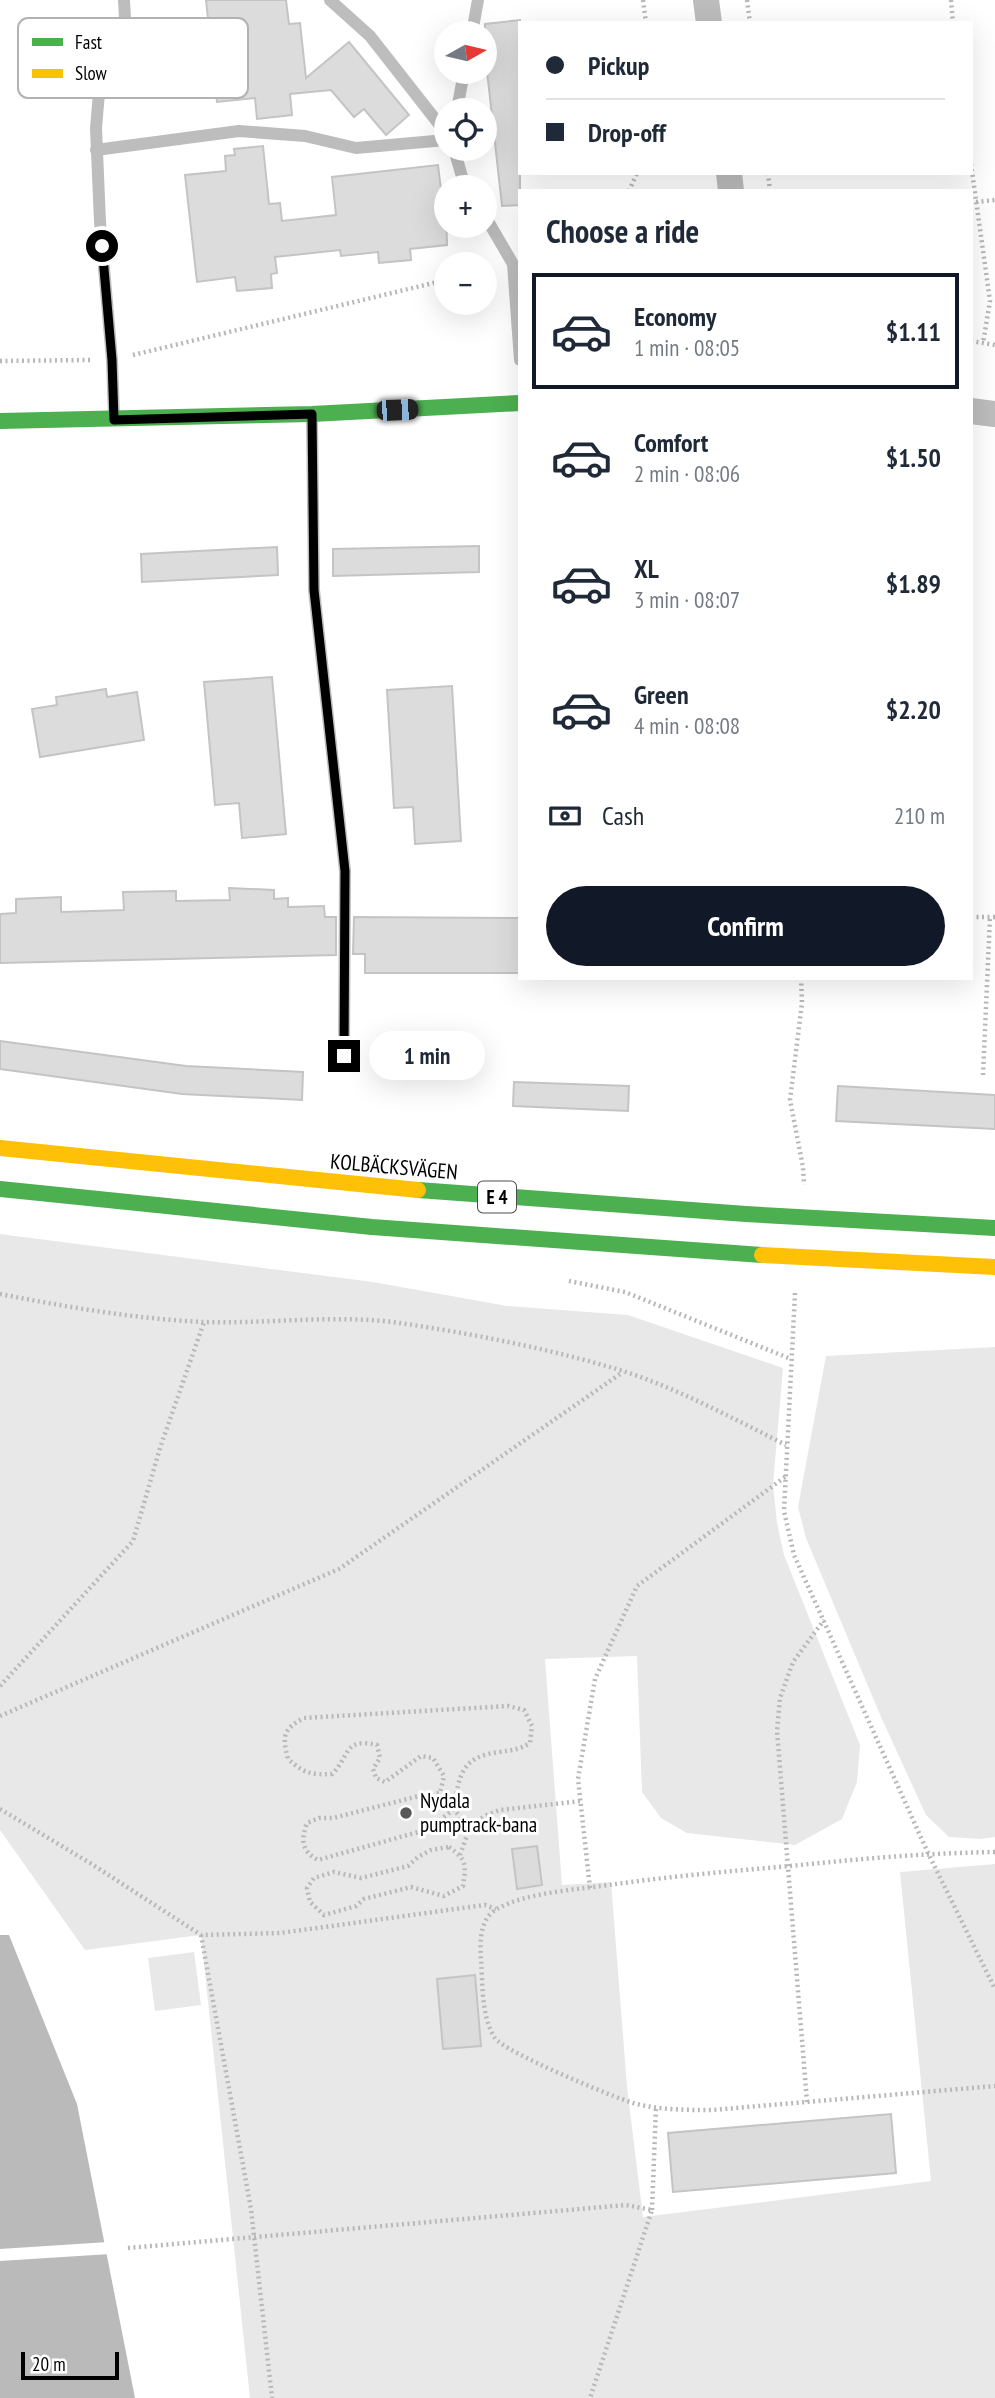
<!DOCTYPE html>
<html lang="en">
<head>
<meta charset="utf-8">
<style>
  body { margin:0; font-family:"PT Sans Narrow",sans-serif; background:#f2f2f3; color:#1f2937; height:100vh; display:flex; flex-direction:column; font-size:26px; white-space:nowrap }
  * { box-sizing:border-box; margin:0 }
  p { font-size:23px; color:#747a83 }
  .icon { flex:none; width:38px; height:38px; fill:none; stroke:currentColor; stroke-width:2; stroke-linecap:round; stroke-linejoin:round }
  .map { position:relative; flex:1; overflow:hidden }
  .details { position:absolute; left:518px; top:189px; width:455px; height:791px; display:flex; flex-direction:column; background:#fff; border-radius:0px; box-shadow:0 7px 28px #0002 }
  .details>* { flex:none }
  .guide { position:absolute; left:518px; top:21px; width:455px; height:154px; border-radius:0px; box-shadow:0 7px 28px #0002; display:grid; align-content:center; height:154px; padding:0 28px; background:#fff }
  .needle { width:46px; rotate:82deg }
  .fabs { position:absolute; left:434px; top:21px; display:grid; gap:14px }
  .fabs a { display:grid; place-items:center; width:63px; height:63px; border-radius:50%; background:#fff; box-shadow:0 7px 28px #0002; font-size:35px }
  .scale { position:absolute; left:21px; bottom:18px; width:98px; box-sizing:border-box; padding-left:7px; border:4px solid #000; border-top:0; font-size:19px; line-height:24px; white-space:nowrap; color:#000; -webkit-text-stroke:5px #fff; paint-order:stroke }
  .end { position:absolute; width:32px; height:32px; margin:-16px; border:9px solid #000; background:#fff; box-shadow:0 0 0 4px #fff }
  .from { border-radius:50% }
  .bubble { position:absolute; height:49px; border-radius:24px; background:#fff; box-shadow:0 7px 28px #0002; font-size:23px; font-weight:600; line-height:49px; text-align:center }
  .car { position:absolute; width:21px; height:42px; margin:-21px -10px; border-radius:9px; box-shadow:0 0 5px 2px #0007; background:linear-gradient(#222 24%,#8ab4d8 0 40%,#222 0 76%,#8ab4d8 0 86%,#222 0) }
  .guide b { display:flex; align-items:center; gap:24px; height:66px; font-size:26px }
  .guide b+b { border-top:2px solid #e0e1e3 }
  .guide i { width:18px; height:18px; background:#1f2937 }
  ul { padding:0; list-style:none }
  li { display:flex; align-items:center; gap:21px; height:116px; margin:0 14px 10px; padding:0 14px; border:4px solid transparent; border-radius:0px }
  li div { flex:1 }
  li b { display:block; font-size:26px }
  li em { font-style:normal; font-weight:600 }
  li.active { border-color:#111827 }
  li>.icon { width:63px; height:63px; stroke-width:1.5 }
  h2 { padding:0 28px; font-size:32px; line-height:84px }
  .pay { display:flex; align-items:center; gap:18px; height:77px; padding:0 28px; font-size:26px }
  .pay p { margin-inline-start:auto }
  .button { display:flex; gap:14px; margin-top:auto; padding:14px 28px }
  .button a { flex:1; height:80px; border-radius:42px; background:#111827; color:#fff; font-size:28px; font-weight:600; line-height:80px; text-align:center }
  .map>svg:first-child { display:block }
  .green { fill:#e8e8e8 }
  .water { fill:#bababa }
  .pier { fill:#fff }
  .building { fill:#dcdcdc; stroke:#c4c4c4; stroke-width:2 }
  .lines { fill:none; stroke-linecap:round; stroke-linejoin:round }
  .path { stroke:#b8b8b8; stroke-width:4.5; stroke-dasharray:2 3.5; stroke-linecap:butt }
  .lane { stroke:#bdbdbd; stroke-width:12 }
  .street { stroke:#bdbdbd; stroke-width:26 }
  .fast { stroke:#4caf50; stroke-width:16 }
  .slow { stroke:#ffc107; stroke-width:16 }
  .route { stroke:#000; stroke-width:9 }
  .poi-dot { fill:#595959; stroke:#fff; stroke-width:2.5 }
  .labels { text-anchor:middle; stroke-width:6; stroke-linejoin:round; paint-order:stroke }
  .shield { fill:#fff; stroke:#4c4c4c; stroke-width:2 }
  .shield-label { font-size:19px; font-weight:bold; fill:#000 }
  .street-label { font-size:21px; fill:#000; stroke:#fff }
  .poi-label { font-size:21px; fill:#000; stroke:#fff; text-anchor:start }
  .key { fill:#fff; stroke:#b2b2b2; stroke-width:2 }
  .key-label { font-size:19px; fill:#000 }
</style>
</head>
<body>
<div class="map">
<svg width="995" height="2398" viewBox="0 0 995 2398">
  <rect width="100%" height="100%" fill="#fff"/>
  <g class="green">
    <path d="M0,1234L373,1282L507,1306L628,1315L783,1368L773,1484L777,1523L784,1555L860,1745L857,1782L842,1819L795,1845L687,1833L661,1818L642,1792L637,1656L545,1659L562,1885L611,1882L627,2087L643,2217L931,2181L900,1872L995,1864V2398H250L201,1935L85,1950L0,1830Z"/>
    <path d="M995,1347V1837L981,1839L949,1837L926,1815L881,1717L806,1538L798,1507L826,1356Z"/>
    <path d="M194,1952L201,2005L155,2011L148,1958Z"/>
  </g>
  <path class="water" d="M0,1935H9L77,2104L135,2398H0Z"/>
  <path class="pier" d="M108,2242L110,2254L0,2261V2249Z"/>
  <g class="building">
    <path d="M206,0H286L289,24L300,23L306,78L349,42L409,115L386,135L364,109L354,117L331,90L290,94L292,115L257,119L255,98L217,102Z"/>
    <path d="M520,20V205L502,206L487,71L485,72V24Z"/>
    <path d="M263,146L269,204L280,203L282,221L336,215L332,177L438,165L443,206H446L447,245L410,249L411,260L379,263L378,252L341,256L340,250L275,257L277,273L271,274L272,288L237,291L235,277L197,282L185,175L226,171L225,156L235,155L234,149Z"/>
    <path d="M479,546V572L333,576V549Z"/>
    <path d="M277,547L278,575L142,582L141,554Z"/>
    <path d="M272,677L286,834L242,838L239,803L215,805L204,682Z"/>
    <path d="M452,686L461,841L415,844L413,807L394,808L387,690Z"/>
    <path d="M106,689L107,697L137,692L144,740L40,757L32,709L57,705L56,697Z"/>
    <path d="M229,888L274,890V899L288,898V907L324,906L325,917H336V955L0,963V914L16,913V899L61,897V912L124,910L123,892L176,891V901L230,900Z"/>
    <path d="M354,917L520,918V973H365V954H353Z"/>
    <path d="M0,1041L186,1066L303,1072L302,1100L182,1094L0,1069Z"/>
    <path d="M514,1082L629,1086L628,1111L513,1106Z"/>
    <path d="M838,1086L995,1095V1129L836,1121Z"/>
    <path d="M537,1846L542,1885L517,1889L512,1849Z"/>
    <path d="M475,1975L481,2046L443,2049L437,1979Z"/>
    <path d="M891,2114L896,2173L673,2192L668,2133Z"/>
  </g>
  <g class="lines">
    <g class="path">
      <path d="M643,0L646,23"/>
      <path d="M747,0L750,23"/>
      <path d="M951,0L953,23"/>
      <path d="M971,164L990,301L983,343"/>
      <path d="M768,173L770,191"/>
      <path d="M629,191L637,173"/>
      <path d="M976,202L995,200"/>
      <path d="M971,341L995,345"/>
      <path d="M133,355L446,280"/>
      <path d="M0,361L90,360"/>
      <path d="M971,917H995"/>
      <path d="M801,978L802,1003L790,1100L803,1167L804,1185"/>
      <path d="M983,1075L990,917"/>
      <path d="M569,1281L625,1292L791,1359"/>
      <path d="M795,1293L784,1511L794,1555L928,1853L995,1989"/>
      <path d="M0,1294C67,1307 136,1319 204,1322C269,1324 336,1314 400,1323C474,1334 551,1349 623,1371C679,1389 734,1419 786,1445"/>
      <path d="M0,1686L133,1541L160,1448L204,1322"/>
      <path d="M0,1716L339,1569L623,1372"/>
      <path d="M0,1809L90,1863L201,1935L280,1933L485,1905L496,1909"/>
      <path d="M454,1809L429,1829L318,1860C301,1851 301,1839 307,1823L319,1818H333L419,1796L440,1793L444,1776L433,1758L421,1756L385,1782L376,1778L373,1769L380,1758L377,1745C343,1737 350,1757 332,1774C310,1775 304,1773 288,1759C282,1736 283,1729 304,1718L508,1706L524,1710L532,1726L530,1743C519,1750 512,1750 499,1752C461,1757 459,1775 454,1809L469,1830L484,1816L500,1810L581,1801"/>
      <path d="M449,1847C467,1860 466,1865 463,1886L444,1896L411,1887L364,1899L356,1906L324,1915L310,1902L307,1888L314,1878L334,1872L361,1878L408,1866L418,1857L431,1850Z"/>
      <path d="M995,1852C926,1853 858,1859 790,1866C732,1871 674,1876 616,1884C583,1889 526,1892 497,1909C479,1919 480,1943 481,1961C483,1985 481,2017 495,2038C504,2052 613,2097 633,2103C659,2110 685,2110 712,2110L995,2086"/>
      <path d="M460,1855L469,1830"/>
      <path d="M590,1888L578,1779L595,1679L637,1586L785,1477"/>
      <path d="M201,1935L251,2209L272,2398"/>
      <path d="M807,2102L777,1731L780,1698L793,1662L824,1620"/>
      <path d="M652,2210L656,2107"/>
      <path d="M128,2248L626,2205L652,2210L590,2398"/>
    </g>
    <g class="lane">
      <path d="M330,0L370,36L446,133"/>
      <path d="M472,33L478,0"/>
      <path d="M457,110L464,72"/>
      <path d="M454,149L463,180L467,187"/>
      <path d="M96,150L239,131L305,136L356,148L446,140"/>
      <path d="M485,216L513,264L520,360"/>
      <path d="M114,416L112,360L100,222L96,128L101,70L114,33L125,18L124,0"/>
      <path d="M312,417L314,590L345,871L344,1056"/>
    </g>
    <g class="street">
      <path d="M706,0L709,23"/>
      <path d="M729,173L731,191"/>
      <path d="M971,411L995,414"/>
    </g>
    <g class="fast">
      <path d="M0,421L312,414L520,403"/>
      <path d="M0,1189L372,1227L762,1255"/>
      <path d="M418,1190L746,1214L995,1228"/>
    </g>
    <g class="slow">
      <path d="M0,1148L418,1190"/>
      <path d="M762,1255L995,1267"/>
    </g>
  </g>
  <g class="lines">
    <path class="route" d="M102,246L112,360L114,420L312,414L314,590L345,871L344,1056"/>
  </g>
  <circle class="poi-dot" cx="406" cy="1813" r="7"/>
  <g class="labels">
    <rect class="shield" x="478" y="1181.5" width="38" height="31" rx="5"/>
    <g class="shield-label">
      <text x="497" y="1204">E 4</text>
    </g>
    <g class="street-label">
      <text transform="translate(394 1167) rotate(5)" y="7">KOLBÄCKSVÄGEN</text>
    </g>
    <g class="poi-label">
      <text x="420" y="1808">Nydala<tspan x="420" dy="24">pumptrack-bana</tspan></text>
    </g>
  </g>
  <rect x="18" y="18" width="230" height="80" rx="10" class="key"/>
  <rect x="32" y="38" width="31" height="8" fill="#4caf50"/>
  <rect x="32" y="69" width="31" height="9" fill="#ffc107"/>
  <g class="key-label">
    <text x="75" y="49">Fast</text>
    <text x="75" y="80">Slow</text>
  </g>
</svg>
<div class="fabs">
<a><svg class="needle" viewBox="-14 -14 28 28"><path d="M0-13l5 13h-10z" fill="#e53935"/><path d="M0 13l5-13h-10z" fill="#747a83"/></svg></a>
<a><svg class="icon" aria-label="locate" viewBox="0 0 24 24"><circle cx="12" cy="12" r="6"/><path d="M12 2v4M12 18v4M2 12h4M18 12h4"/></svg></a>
<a>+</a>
<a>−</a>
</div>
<div class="scale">20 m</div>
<i class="end from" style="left:102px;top:246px"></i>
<i class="end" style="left:344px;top:1056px"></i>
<div class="bubble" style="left:369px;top:1031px;width:116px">1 min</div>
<i class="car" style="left:397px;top:410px;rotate:88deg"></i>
<div class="guide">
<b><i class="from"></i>Pickup</b>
<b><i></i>Drop-off</b>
</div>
<section class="details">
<h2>Choose a ride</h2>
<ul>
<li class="active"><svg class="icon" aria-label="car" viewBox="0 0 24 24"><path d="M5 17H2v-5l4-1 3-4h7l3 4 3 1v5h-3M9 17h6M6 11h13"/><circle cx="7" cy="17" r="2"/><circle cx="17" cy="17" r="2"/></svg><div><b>Economy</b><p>1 min · 08:05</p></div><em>$1.11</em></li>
<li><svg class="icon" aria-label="car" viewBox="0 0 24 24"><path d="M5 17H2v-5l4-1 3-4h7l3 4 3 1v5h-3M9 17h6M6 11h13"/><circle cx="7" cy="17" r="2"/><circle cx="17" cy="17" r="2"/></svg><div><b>Comfort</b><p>2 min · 08:06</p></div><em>$1.50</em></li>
<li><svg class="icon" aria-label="car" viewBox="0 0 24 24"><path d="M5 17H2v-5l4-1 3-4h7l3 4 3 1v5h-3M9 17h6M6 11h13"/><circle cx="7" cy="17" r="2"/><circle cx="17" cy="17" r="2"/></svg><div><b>XL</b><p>3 min · 08:07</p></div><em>$1.89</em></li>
<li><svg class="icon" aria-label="car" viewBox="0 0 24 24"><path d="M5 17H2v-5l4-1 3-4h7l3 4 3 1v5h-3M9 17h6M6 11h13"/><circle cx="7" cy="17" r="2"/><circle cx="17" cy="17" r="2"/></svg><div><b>Green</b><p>4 min · 08:08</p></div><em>$2.20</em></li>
</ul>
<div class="pay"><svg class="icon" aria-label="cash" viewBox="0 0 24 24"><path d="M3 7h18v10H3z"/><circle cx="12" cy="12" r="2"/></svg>Cash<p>210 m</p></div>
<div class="button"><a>Confirm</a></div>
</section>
</div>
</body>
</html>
